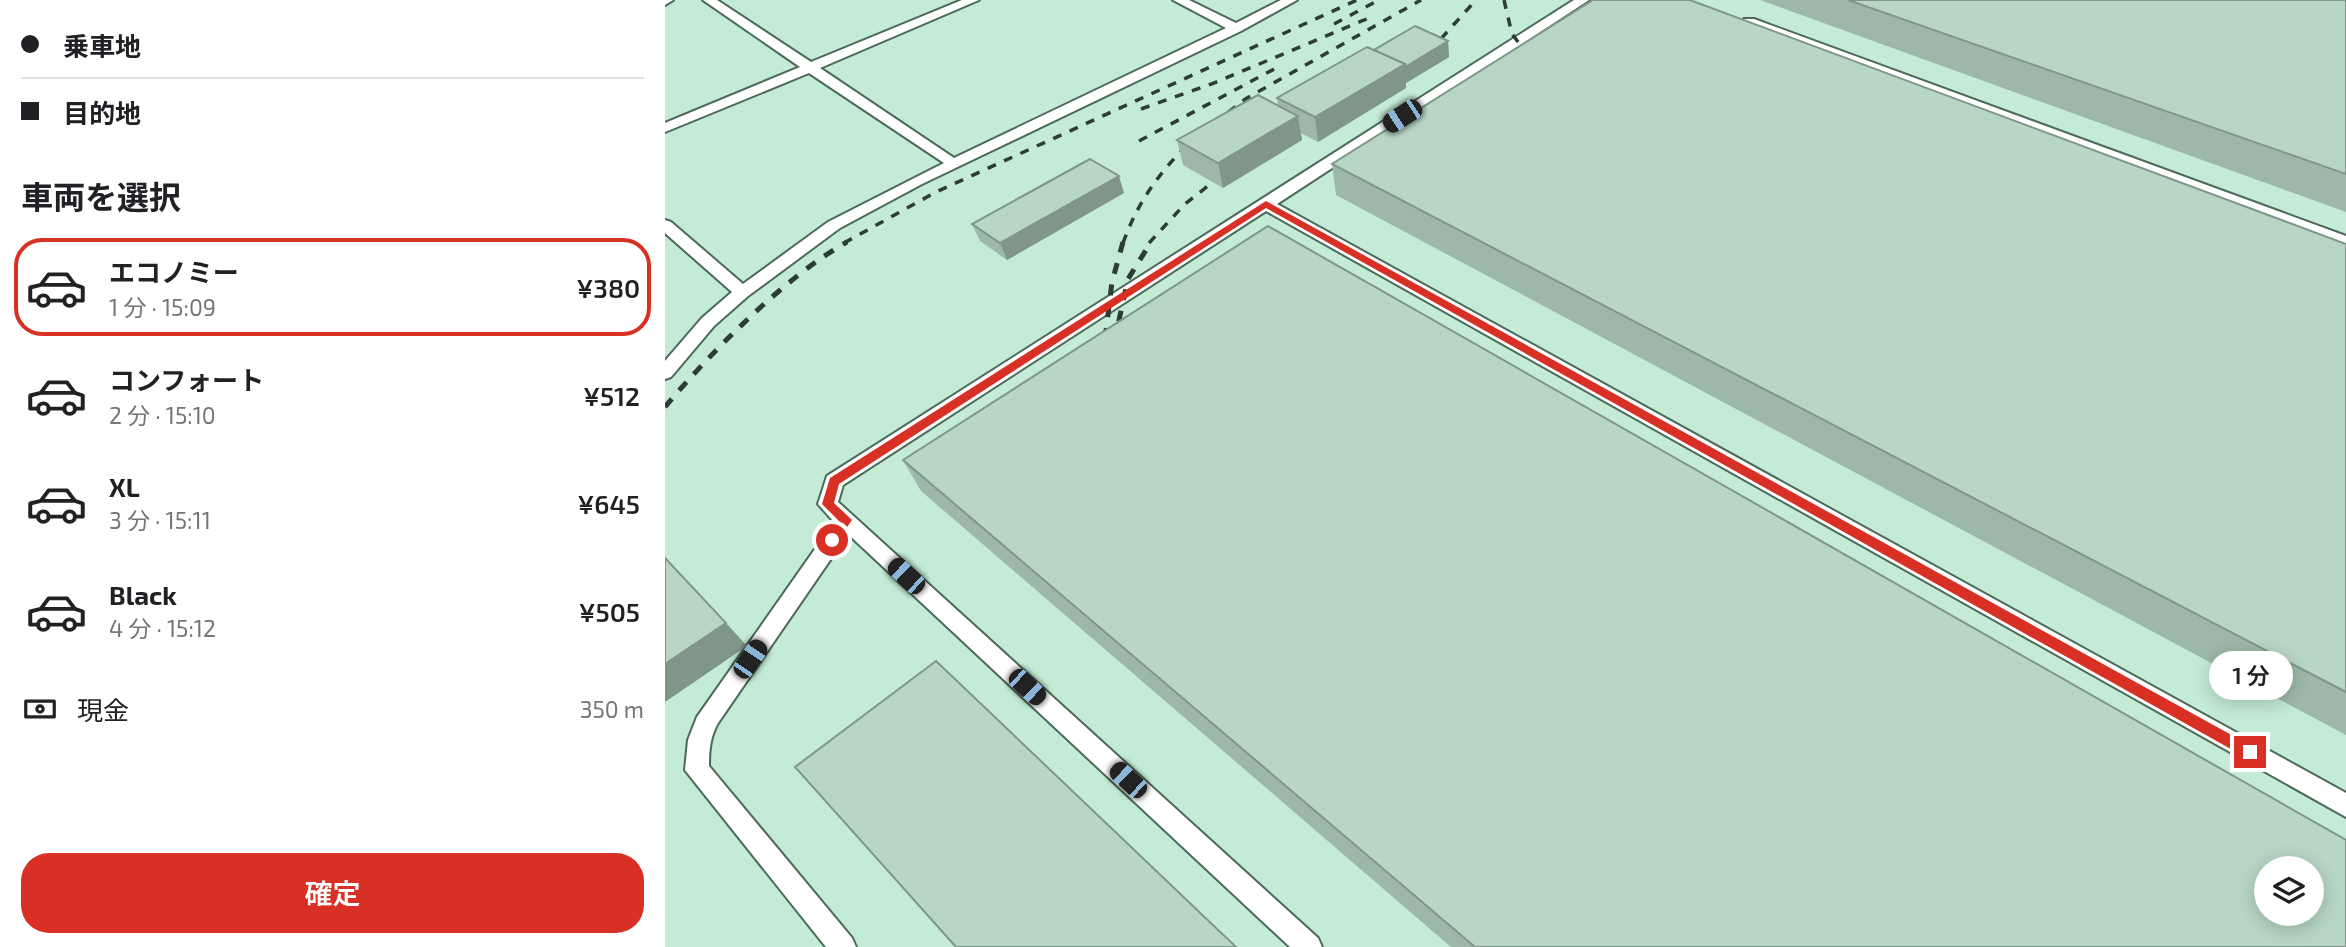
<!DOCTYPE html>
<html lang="ja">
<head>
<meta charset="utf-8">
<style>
  body { margin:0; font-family:"Exo 2","Noto Sans JP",sans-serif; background:#f6f6f6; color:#202124; height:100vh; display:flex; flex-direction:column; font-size:26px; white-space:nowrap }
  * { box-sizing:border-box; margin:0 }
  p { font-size:23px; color:#757577 }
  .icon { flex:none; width:38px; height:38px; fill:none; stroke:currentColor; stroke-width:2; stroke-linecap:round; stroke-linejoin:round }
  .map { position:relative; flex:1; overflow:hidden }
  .side { display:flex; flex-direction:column; background:#fff; width:665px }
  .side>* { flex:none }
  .guide { display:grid; align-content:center; height:154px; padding:0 21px; background:#fff }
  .tools { position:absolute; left:1589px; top:856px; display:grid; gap:14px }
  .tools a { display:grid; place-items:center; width:70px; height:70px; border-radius:50%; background:#fff; box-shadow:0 4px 18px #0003; font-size:35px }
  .end { position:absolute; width:32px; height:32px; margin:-16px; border:9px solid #d93025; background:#fff; box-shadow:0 0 0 4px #fff }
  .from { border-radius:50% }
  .bubble { position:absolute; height:49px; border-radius:24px; background:#fff; box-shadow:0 4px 18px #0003; font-size:23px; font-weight:600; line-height:49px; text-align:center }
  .car { position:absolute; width:21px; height:42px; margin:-21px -10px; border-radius:9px; box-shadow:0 0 5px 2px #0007; background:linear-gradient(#222 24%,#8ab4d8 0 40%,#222 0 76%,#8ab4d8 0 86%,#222 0) }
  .guide b { display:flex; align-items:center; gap:24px; height:66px; font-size:26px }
  .guide b+b { border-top:2px solid #e0e0e0 }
  .guide i { width:18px; height:18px; background:#202124 }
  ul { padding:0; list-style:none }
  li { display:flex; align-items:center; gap:21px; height:98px; margin:0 14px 10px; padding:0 7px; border:4px solid transparent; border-radius:28px }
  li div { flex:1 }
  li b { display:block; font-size:26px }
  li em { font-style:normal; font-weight:600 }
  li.on { border-color:#d93025 }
  li>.icon { width:63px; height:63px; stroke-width:1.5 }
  h2 { padding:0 21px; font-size:32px; line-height:84px }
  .pay { display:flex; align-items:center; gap:18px; height:77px; padding:0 21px; font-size:26px }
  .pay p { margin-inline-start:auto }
  .cta { display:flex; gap:14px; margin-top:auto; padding:14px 21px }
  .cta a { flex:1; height:80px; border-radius:28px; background:#d93025; color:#fff; font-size:28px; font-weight:600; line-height:80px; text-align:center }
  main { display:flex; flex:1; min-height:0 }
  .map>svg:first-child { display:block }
  .built { fill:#c3ebd5; fill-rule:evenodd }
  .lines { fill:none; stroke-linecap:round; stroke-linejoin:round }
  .lane-casing { stroke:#4d695a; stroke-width:4 }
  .lane { fill:#fff; fill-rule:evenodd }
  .rail-far1 { stroke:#2d3c34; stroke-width:3.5; stroke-dasharray:9 9; stroke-linecap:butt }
  .rail { stroke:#2d3c34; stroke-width:5; stroke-dasharray:11 11; stroke-linecap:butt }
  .wall { fill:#9db8a9 }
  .shaded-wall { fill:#809689 }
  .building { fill:#b7d6c4; stroke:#809689; stroke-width:2; fill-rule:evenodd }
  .route { fill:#d93025 }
</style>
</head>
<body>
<main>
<section class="side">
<div class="guide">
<b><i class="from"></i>乗車地</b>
<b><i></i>目的地</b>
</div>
<h2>車両を選択</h2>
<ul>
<li class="on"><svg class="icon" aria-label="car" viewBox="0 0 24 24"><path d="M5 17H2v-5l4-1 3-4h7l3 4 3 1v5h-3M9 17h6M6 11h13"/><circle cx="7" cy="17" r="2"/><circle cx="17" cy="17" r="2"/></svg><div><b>エコノミー</b><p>1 分 · 15:09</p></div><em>¥380</em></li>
<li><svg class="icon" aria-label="car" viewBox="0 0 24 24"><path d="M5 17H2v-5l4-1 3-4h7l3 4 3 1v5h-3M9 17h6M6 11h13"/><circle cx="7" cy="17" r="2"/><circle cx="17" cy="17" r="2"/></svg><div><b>コンフォート</b><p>2 分 · 15:10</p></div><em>¥512</em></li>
<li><svg class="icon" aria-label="car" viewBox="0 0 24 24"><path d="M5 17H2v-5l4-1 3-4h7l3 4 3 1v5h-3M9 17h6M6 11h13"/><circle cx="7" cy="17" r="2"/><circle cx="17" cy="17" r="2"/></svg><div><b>XL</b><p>3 分 · 15:11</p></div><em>¥645</em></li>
<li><svg class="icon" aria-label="car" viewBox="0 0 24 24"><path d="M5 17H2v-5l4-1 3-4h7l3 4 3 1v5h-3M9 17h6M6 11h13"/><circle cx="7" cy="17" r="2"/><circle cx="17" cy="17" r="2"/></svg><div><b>Black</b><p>4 分 · 15:12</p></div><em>¥505</em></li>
</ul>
<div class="pay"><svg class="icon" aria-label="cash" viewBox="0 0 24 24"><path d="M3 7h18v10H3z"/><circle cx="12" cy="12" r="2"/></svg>現金<p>350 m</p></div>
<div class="cta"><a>確定</a></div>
</section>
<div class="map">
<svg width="1681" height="947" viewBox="0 0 1681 947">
  <rect width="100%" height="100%" fill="#d5f5e2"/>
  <path class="built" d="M0,0H1681V947H0ZM1601,868H1647V914H1601Z"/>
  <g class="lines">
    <g class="lane-casing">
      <g id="lane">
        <path d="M0,0H8L0,5Z"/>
        <path d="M38,0H52L146,62L297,0H314L155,68L289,158L561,28L508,0H524L571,23L616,0H632L576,31L257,184L175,228L83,296L49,326L6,377L0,379V361L37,318L67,292L0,233V220L6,222L78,284L163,222L279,163L144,73L0,132V123L135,67Z"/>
        <path d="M909,0H924L612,204L1681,793V817L601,211L178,485L173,502L653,938L657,947H625L183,534L53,723C45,737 44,751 44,766L187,938L191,947H161L20,770L23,740L32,717L169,522L153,504L162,476Z"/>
        <path d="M1079,19H1089L1681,236V247L1079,25Z"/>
      </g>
    </g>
    <use href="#lane" class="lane"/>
    <g class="rail-far1">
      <path d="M839,0L847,34L868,61"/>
      <path d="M669,24L714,0"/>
      <path d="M764,52L811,0"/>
      <path d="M476,109L549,83L704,18"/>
      <path d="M549,123L582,98L756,0"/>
      <path d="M474,141L613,67"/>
      <path d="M179,243L271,192L692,0"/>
      <path d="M458,243C473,201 497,168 530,138"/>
      <path d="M484,243L520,204L562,171"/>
    </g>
    <g class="rail">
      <path d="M440,339L447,282L458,242"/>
      <path d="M449,343L463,279L486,242"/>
      <path d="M0,407C45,353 121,276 182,242"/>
    </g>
  </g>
  <g class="wall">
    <path d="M1095,0H1681V212Z"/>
    <path d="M783,41L784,57L741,83V88L653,142L636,133L637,140L558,188L518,165L512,140L613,106L612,98L709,50Z"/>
    <path d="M667,164L1681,244V735L671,195Z"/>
    <path d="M459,193L342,260L315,241L307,224Z"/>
    <path d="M238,460L1681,947H786L256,491Z"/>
  </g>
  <g class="shaded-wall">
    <path d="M783,41L784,57L741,83V88L653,142L650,117L740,64Z"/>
    <path d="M633,116L637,140L558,188L553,163Z"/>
    <path d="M454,176L459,193L342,260L335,243Z"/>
    <path d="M61,623L82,646L0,702V664Z"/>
  </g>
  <g class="building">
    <path d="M928,0H1025L1681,244V692L667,164Z"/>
    <path d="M1183,0H1681V174Z"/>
    <path d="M750,26L783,41L740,67V64L709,50Z"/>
    <path d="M702,47L740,64L650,117L612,98Z"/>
    <path d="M593,95L633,116L553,163L512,140Z"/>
    <path d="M425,159L454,176L335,243L307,224Z"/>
    <path d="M603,226L1681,840V947H810L238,460ZM1601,868H1647V914H1601Z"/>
    <path d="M0,558L61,623L0,664Z"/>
    <path d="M271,661L571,947H291L130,767Z"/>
  </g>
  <path class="route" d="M601,201L1590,748V757H1580L601,208L174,484L169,503L187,520L171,543H163L161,540L174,521L157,504L165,478Z"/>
</svg>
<div class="tools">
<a><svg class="icon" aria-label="layers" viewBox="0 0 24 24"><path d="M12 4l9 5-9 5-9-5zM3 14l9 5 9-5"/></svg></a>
</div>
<i class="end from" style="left:167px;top:540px"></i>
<i class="end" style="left:1585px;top:752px"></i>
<div class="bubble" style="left:1544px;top:651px;width:84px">1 分</div>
<i class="car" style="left:737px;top:116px;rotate:237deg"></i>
<i class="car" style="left:241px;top:576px;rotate:313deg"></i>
<i class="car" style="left:85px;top:659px;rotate:34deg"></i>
<i class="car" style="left:362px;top:687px;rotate:133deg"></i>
<i class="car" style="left:463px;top:780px;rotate:313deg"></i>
</div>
</main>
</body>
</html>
